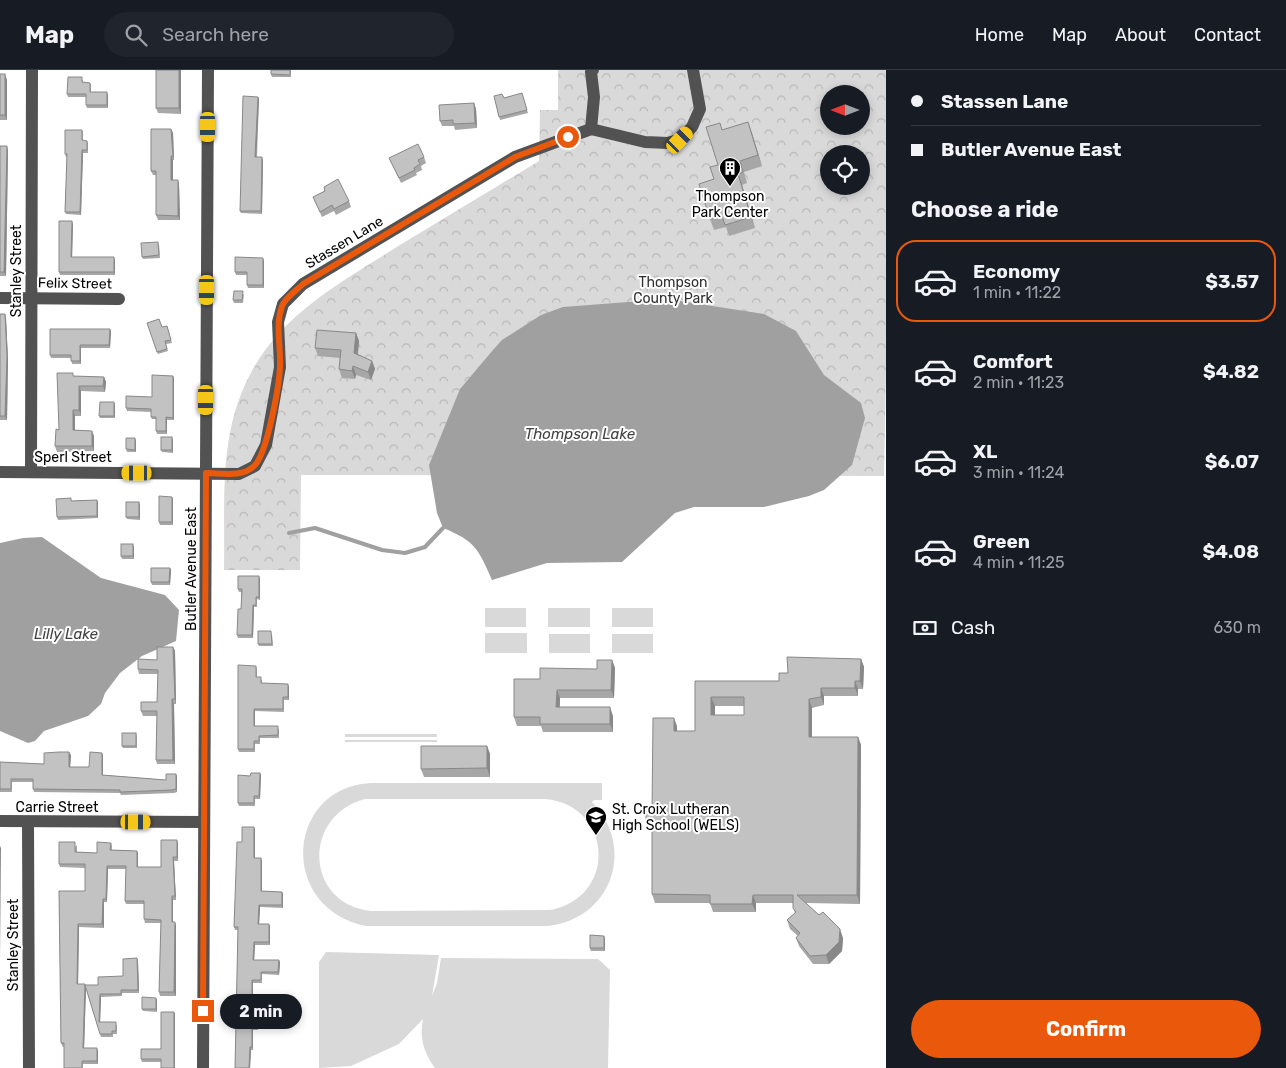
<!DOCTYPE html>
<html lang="en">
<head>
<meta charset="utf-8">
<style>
  body { margin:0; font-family:Rubik,sans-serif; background:#20242c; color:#f1f3f6; height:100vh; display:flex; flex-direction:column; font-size:19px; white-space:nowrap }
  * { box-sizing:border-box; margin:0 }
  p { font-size:16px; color:#9ea1a6 }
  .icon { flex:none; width:28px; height:28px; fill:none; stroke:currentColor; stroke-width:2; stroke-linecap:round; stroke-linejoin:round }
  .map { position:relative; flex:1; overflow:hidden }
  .sheet { display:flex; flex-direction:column; background:#171b24; width:400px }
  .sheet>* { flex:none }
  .top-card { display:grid; align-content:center; height:110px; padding:0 25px; background:#171b24 }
  .needle { width:32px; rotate:270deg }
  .fabs { position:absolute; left:820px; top:15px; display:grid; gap:10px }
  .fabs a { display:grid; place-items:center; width:50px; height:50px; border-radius:50%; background:#171b24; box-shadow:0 2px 8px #0003; font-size:25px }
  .end { position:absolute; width:22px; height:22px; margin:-11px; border:6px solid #ea580c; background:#fff; box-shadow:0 0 0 2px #fff }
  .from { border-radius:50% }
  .bubble { position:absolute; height:35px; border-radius:18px; background:#171b24; box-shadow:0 2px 8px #0003; font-size:16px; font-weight:700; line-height:35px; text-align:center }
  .car { position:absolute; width:15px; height:30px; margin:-15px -8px; border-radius:6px; box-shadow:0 0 4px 1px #0007; background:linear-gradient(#f5c518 24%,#345 0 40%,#f5c518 0 76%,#345 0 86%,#f5c518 0) }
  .top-card b { display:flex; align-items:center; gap:18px; height:48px; font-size:19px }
  .top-card b+b { border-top:1px solid #363941 }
  .top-card i { width:12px; height:12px; background:#f1f3f6 }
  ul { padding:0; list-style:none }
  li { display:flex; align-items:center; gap:15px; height:82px; margin:0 10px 8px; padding:0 15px; border:2px solid transparent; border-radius:20px }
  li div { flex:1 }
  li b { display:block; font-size:19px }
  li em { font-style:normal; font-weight:700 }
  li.selected { border-color:#ea580c }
  li>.icon { width:45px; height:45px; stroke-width:1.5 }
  h2 { padding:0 25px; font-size:22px; line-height:60px }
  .pay { display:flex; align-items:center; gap:12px; height:55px; padding:0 25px; font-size:19px }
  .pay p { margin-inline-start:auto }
  .primary-button { display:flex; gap:10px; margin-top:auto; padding:10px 25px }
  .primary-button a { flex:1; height:58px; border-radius:30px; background:#ea580c; color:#fff; font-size:20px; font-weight:700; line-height:58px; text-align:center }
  header { display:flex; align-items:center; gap:30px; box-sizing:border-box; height:70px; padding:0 25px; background:#171b24; border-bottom:1px solid #363941 }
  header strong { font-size:24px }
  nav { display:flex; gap:28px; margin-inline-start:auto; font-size:18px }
  .search { width:350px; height:45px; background:#20242c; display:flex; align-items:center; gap:12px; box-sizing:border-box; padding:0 18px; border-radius:28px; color:#9ea1a6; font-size:19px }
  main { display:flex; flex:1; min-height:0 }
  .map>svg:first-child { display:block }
  .park { fill:url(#park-crowns); fill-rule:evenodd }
  .pitch { fill:#d9d9d9; fill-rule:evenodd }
  .water { fill:#a0a0a0 }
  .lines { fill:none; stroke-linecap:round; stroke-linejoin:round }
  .stream { stroke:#a0a0a0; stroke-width:4 }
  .minor { stroke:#525252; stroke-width:12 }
  .wall { fill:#a7a7a7; fill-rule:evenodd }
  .shaded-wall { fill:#888 }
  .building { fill:#c2c2c2; stroke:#888; fill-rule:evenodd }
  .route { stroke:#ea580c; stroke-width:6 }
  .labels { text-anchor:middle; stroke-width:4; stroke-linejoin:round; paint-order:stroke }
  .poi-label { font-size:14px; fill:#000; stroke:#fff }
  .street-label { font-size:14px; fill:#000; stroke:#fff }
  .park-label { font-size:14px; fill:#303030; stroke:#fff }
  .water-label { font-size:15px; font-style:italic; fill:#414141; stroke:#fff }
</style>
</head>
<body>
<header>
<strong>Map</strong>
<div class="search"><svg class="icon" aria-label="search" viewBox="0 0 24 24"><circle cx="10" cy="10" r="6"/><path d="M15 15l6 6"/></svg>Search here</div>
<nav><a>Home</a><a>Map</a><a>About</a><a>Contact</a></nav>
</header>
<main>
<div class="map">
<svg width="886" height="998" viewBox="0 0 886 998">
  <defs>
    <pattern id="park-crowns" width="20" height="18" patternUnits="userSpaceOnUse" patternTransform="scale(1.25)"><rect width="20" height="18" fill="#d9d9d9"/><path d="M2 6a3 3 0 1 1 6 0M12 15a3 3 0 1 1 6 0" fill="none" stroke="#b8b8b8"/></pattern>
  </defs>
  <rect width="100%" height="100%" fill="#fff"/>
  <path class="park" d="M558,0H886V300L884,406L301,405L300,500H224C225,451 221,401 232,353C255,258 324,223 400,175C446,147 493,119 539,91L540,40H558ZM829,24H861V56H829ZM829,84H861V116H829Z"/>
  <g class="pitch">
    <rect x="485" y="538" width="41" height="19"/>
    <rect x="548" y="538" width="42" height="19"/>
    <rect x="612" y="538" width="41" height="19"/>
    <rect x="485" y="563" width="42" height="20"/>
    <rect x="549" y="564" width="41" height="19"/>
    <rect x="612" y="564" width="41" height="19"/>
    <rect x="345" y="664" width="92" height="3"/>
    <rect x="345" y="670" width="92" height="2"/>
    <path d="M602,713V730H594L592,732C637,778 611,850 547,856H366C277,838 286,717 371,713ZM365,729H545C613,735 618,827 550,840L372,841C305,835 301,746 365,729Z"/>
    <path d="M326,882L439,885L432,926L437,913L441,888L598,889L610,900L608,998H435C424,983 419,967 423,949L399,974L351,996L319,998V892Z"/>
  </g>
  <g class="water">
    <path d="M667,229L764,244L796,261L824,305L861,333L865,348L852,395L824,420L809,426L764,437H694L675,443L622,492L547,493L492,510C478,478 475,471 443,458L437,443L429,395L460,319L493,280L502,270L541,245L563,237Z"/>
    <path d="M42,467L101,508L165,525L179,540L176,571L142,586L120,603L105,623L101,634L88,646L44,661L35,671L28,673L0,661V473L23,468Z"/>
  </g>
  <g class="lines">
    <path class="stream" d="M289,463L315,458L382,480L405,483L425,477L443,458"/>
    <g class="minor">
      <path d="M591,59L594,27L591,2L593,0"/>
      <path d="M0,228L119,229"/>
      <path d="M0,402L239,404L255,396L266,375L280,297L278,252L283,234L303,214L515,87L591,59L645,72L668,73L681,69L692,57L700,39L693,0"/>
      <path d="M31,402L32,0"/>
      <path d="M0,751L204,752"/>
      <path d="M28,752L29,998"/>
      <path d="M203,998L208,0"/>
    </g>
  </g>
  <g class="wall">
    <path d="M181,0V44L158,43L156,38Z"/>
    <path d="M271,0H291V7H272L271,4Z"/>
    <path d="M0,4L7,10V50H0Z"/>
    <path d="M83,10V12L90,13L91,15V22L108,25V38H87L86,35V27H68L67,24Z"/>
    <path d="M522,23L528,43L500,50L494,26L504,28Z"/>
    <path d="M258,27L259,29L257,87L263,90L262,144L241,143L240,141Z"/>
    <path d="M474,33L476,39L477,58L455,60L454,56H442L440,51Z"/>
    <path d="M748,52L762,96L744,102L747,113L742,115L755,158L729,166L726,157L714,160L710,149L714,109L718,95L722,60Z"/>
    <path d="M171,59L173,63L174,90H173V110L179,114L180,150H158L156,145V105H153L151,101Z"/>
    <path d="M82,60L83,62V71H87L88,73V83H83L81,145L66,144L65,142L67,87H66L65,84Z"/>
    <path d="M0,76H7L8,81L6,206H0Z"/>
    <path d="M424,87L426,93L421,96L422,100L416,103L417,105L401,113L389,88Z"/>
    <path d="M324,117L349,131L351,137L336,145L334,141L322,147L313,127L325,121Z"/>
    <path d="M73,154L72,187L115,190V205H60L59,202Z"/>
    <path d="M159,174L160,188L143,189L142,187Z"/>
    <path d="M264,191V218H248L247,215V205H236L235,202Z"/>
    <path d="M244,224L243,233H234L233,230Z"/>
    <path d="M0,244H5L6,248L8,290L7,350H0Z"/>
    <path d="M167,256L172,273L166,274L168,281L158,284L157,282L162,257Z"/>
    <path d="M111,261L110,278H81V294H72L71,288H51L50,285Z"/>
    <path d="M356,263L359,271L358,284L372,291L375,299L371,310L356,305L355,309L342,308L339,299L340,288L318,286L315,278Z"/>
    <path d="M75,306L104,307L106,312L105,322L81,321V346H75V360L94,366V381L57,382L55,376L59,360Z"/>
    <path d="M174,308V350H167V364H157L156,361V349H152L151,347V342L127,341L126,338L152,327Z"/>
    <path d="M114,332L115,335V348H100L99,346Z"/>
    <path d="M173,370V383L162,382L161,380Z"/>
    <path d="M136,371V382H127L126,379Z"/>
    <path d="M173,429V455H160L159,452Z"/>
    <path d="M97,430L98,433V448L58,450L57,447L72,431Z"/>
    <path d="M140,435V450L127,449L126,447Z"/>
    <path d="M134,477V489H122L121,486Z"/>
    <path d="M170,498L171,500L170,515H152L151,512Z"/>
    <path d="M259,506L260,509V530L257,529V537H254L253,568H238L237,565L241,539V522H239L238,519Z"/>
    <path d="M272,564L273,576H259L258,574Z"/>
    <path d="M173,577L175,581L176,634H174L175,694H157L156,690L157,646H143L141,641L157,632L158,604H139L138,599L157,590Z"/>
    <path d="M861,589L864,597L863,619H858V626H824V635L812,638V667H858L861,675L860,834L806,833L843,868L842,881L829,894H813L799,876L796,868L798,866L790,859L787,850L795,843L793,838V833H756V842H713L710,833H655L652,824V758H649L646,750L652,741L677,656V661H695V611H779L788,603ZM715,636H744V645H715Z"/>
    <path d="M612,590L615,598L614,628H560V637L613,646V662H543L541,656H517L514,647L540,609L597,599Z"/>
    <path d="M256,596L257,599V607L262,610V613L289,617V630H284V642L255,641V656L279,659V668H260V674H255V682H239L238,679Z"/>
    <path d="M136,663L137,666V678H123L122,676Z"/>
    <path d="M487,676L490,684V707H424L421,699Z"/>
    <path d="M102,683L103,686V705L166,710L176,704L177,707V722L174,723L121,725L120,723L34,722L33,719V712H12V722H0V692L44,694L71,685L70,697H89Z"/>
    <path d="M260,703L261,705L260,729H255V736H239L238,733L250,706Z"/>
    <path d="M254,757L255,760V788L262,791V821L282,822L283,824V838L260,837L259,854H269L270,857V875H255L254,890H279L280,893L279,905L262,904V913H253V933H257L258,936V960H253V980H251L250,998H235L238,860H235L234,857L242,772Z"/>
    <path d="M111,773L112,776V780L137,781L138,784V797H161L178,773V791H174L176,830H173V852L176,855V926H160L159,922L161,853H145L144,849V834H126L125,831L126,799H108L107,832H104V858L79,857L78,914H85L86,918L84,978L98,981V994H83V998L64,977H63L61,973L59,821H85V798L60,797L59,794L77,775V782L97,783Z"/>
    <path d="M605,868V881H591L590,878Z"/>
    <path d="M138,891L139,923H122V926L101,927L100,952L117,955V964H113V967H101L85,915H98L123,906Z"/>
    <path d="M157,930V942L143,941L142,939Z"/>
    <path d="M174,942L175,944V998H161V992H142L141,989L161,979Z"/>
  </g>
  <g class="shaded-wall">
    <path d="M179,0H181V44L179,38Z"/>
    <path d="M5,4L7,10V50L5,45Z"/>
    <path d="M107,22L108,25V38L107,35Z"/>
    <path d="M258,27L259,29L256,90L255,87Z"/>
    <path d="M474,33L476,39L477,58L475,53Z"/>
    <path d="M748,52L752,63L762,96L758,85Z"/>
    <path d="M171,59L173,63L174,90L173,86Z"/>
    <path d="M7,76L8,81L6,206L4,202Z"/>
    <path d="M82,80L83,83L81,145L80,142Z"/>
    <path d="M171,86L173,90V114L171,110Z"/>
    <path d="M262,87L263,90L262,144L261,141Z"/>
    <path d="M738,104L742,115L755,158L751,147Z"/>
    <path d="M178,110L179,114L180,150L178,146Z"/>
    <path d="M72,151L73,154L72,190L71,187Z"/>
    <path d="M114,187L115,190V205L114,202Z"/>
    <path d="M263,188L264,191V218L263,215Z"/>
    <path d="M5,244L6,248L8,290L7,350L5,346Z"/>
    <path d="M110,259L111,261L110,278L109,275Z"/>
    <path d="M356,263L359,271L357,291L354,283Z"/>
    <path d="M80,275L81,278V294L80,291Z"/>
    <path d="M372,291L375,299L371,310L368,302Z"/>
    <path d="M353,296L356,305L355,309L352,301Z"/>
    <path d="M173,306L174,308V350L173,348Z"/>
    <path d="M104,307L106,312L105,322L103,316Z"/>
    <path d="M79,316L81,321V346L79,340Z"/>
    <path d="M114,332L115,335V348L114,346Z"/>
    <path d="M73,340L75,346V365L73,360Z"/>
    <path d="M166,347L167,350V364L166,361Z"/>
    <path d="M92,361L94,366V381L92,376Z"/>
    <path d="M172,367L173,370V383L172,380Z"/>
    <path d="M135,368L136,371V382L135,380Z"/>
    <path d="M172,427L173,429V455L172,452Z"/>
    <path d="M97,430L98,433V448L97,446Z"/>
    <path d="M139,432L140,435V450L139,447Z"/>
    <path d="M133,474L134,477V489L133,486Z"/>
    <path d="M170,498L171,500L170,515L169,512Z"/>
    <path d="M259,506L260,509V530L259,527Z"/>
    <path d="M253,535L254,537L253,568L252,565Z"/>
    <path d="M173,577L175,581L176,634L175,629Z"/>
    <path d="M861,589L864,597L863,619L860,611Z"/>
    <path d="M612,590L615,598L614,628L611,620Z"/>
    <path d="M855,611L858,619V626L855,618Z"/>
    <path d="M288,614L289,617V630L288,627Z"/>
    <path d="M821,618L824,626V635L821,627Z"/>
    <path d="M557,620L560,628L559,645L556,637Z"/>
    <path d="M711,627L715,636V654L711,645Z"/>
    <path d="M172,629L174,634L175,694L173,690Z"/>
    <path d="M809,629L812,638V675L809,667Z"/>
    <path d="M610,637L613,646V662L610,654Z"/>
    <path d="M254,639L255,641V659L254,656Z"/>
    <path d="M674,648L677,656V670L674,661Z"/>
    <path d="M858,667L861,675L860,834L857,825Z"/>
    <path d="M487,676L490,684V707L487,698Z"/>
    <path d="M69,682L71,685L70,700L69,697Z"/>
    <path d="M102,683L103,686V708L102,705Z"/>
    <path d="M260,703L261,705L260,729L259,726Z"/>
    <path d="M176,704L177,707V722L176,719Z"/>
    <path d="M254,757L255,760V791L254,788Z"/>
    <path d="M177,770L178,773V791L177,787Z"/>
    <path d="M0,776L1,778L0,890Z"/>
    <path d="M137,781L138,784V800L137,797Z"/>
    <path d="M173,787L174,791L176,830L175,826Z"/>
    <path d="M261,788L262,791V824L261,821Z"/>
    <path d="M107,796L108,799L107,832L106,829Z"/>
    <path d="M282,822L283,824V838L282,835Z"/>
    <path d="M753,825L756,833V842L752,834Z"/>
    <path d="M172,826L173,830V855L172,852Z"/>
    <path d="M103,829L104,832V858L102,854Z"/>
    <path d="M259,835L260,837L259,857L258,854Z"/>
    <path d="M175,852L176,855V926L174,922Z"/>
    <path d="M78,854L79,857L78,917L77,914Z"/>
    <path d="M269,854L270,857V875L269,872Z"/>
    <path d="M840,859L843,868L842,881L829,894L826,885Z"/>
    <path d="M604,866L605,868V881L604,878Z"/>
    <path d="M254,872L255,875L254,892L253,890Z"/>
    <path d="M137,888L138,891L139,923L138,920Z"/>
    <path d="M279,890L280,893L279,905L278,902Z"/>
    <path d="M252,910L253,913V936L252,933Z"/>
    <path d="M85,914L86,918L84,981L83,978Z"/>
    <path d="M100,924L101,927L100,955L99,952Z"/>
    <path d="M156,928L157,930V942L156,939Z"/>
    <path d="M257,933L258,936V960L257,957Z"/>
    <path d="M174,942L175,944V998H174Z"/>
    <path d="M252,957L253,960V980L252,977Z"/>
    <path d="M250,977L251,980L250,998H249Z"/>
    <path d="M97,978L98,981V994L97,991Z"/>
  </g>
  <g class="building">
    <rect x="156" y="0" width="23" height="38"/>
    <path d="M271,0H290V5L271,4Z"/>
    <rect x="0" y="4" width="5" height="41"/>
    <path d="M68,7H82V12L90,13V22H107V35H86V24H67Z"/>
    <path d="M522,23L527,40L499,47L494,26L502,24L504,28Z"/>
    <path d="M243,26L258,27L255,87H262L261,141H240Z"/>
    <path d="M474,33L475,53L453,54V50L440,51L439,35Z"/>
    <path d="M748,52L758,85L740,91L743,102L738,104L751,147L725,155L722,146L710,149L699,114L714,109L710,97L718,95L706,57L720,53L722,60Z"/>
    <path d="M151,59H171L173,86H171V110H178V146L156,145V101H151Z"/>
    <path d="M65,60H82V70L87,71V80H82L80,142H65L67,84H65Z"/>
    <path d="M418,74L424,87L418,90L420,94L414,98L415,100L399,108L389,88Z"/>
    <path d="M0,76H7L4,202H0Z"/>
    <path d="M338,109L349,131L334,139L332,135L320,142L313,127L325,121L324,117Z"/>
    <path d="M59,151H72L71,187H114V202H59Z"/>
    <path d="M158,172L159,185L142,187L141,173Z"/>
    <path d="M235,187L263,188V215H247V202H235Z"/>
    <path d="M234,221H243L242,230H233Z"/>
    <path d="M0,244H5L7,286L5,346H0Z"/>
    <path d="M159,249L162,257L167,256L171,270L165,271L167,279L157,282L147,253Z"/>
    <path d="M50,259H110L109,275H80V291H71V285H50Z"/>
    <path d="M317,260L356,263L354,283L372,291L368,302L353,296L352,301L339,299L341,280L315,278Z"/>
    <path d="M57,303H73V306L104,307L103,316H79V340H73V360L92,361V376H55L56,359L59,360Z"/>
    <path d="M152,305L173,306V348L166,347V361H156V347H151V339L126,338V326L152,327Z"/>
    <path d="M100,332H114V346H99Z"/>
    <rect x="161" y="367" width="11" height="13"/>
    <path d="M126,368H135V380L126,379Z"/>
    <path d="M159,426L172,427V452H159Z"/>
    <path d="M71,428V431L97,430V446L57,447L56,429Z"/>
    <rect x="126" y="432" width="13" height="15"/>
    <rect x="121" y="474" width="12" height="12"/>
    <path d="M151,498H170L169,512H151Z"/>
    <path d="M238,506H259V527H256V535H253L252,565H237L238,539H241L242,519H238Z"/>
    <path d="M258,561H271L272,574H258Z"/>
    <path d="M157,577H173L175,629H172L173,690H156L157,641H141V632H157L158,600L138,599V589L157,590Z"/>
    <path d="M787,587L861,589L860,611H855V618H821V627L809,629V667H858L857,825H797L819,845L823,842L840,859L839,872L826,885L810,886L796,868L800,863L787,850L796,842L793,838V825H753L752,834H710V825L652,824V750H646V741H652L653,648H674V661H695V611H779V603H788ZM711,627H744V645H711Z"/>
    <path d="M597,590H612L611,620H557L556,637H610V654H540V647H514V609H540V598L597,599Z"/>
    <path d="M238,595L256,596V607H261V613L288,614V627H283V639H254V656H278V665L259,666V671H254V679H238Z"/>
    <rect x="122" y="663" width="14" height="13"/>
    <path d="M421,676H487V698L421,699Z"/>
    <path d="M59,682H69V697H89L90,682L102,683V705L166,710V704H176V719L172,720L120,722V720L33,719V709H11V719H0V692L44,694V683Z"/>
    <path d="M251,703H260L259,726H254V733H238V705L250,706Z"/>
    <path d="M242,757H254V788H261V821L282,822V835H259L258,854H269V872H254L253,890H279L278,902H261V910H252V933H257V957H252V977H250L249,998H235L238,857H234L237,772H242Z"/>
    <path d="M161,770H177V787H173L175,826H172V852H175L174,922H159L161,850L144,849V831H125L126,796H107L106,829H103L102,854H78L77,914H85L83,978H97V991H82V998H64V973H61L59,821H85V794H59V772H75V782L97,783V772L111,773L110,780L137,781V797H161Z"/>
    <path d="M590,865L604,866V878H590Z"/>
    <path d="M137,888L138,920H121V924H100L99,952H116V961H112V964H100L85,915H98V907L123,906V889Z"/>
    <path d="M142,927L156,928V939H142Z"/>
    <path d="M161,942H174V998H161V989H141V979H161Z"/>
  </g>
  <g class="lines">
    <path class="route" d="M203,941L206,403C221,403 242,408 254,396C267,385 279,316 280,297C281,276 275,256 282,236C285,228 297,220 303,214L515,87L568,67"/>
  </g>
  <defs>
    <g id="building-pin" transform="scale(1.125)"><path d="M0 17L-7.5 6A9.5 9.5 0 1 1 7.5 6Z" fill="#000" stroke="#fff"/><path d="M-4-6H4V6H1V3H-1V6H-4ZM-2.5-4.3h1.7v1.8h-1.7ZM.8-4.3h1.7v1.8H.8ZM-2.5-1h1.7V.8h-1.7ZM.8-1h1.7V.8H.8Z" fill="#fff"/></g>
    <g id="school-pin" transform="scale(1.125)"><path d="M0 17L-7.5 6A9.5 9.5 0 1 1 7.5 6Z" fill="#000" stroke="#fff"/><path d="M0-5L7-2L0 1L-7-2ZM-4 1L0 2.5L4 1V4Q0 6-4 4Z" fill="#fff"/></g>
  </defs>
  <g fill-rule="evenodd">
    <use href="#building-pin" x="730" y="98"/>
    <use href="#school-pin" x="596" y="747"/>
  </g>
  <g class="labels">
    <g class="poi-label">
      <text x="730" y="131">Thompson<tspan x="730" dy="16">Park Center</tspan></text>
      <text x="612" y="744" text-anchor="start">St. Croix Lutheran<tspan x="612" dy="16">High School (WELS)</tspan></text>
    </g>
    <g class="street-label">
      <text transform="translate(344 172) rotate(-31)" y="5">Stassen Lane</text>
      <text transform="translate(16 201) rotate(-90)" y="5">Stanley Street</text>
      <text transform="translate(75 213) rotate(1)" y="5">Felix Street</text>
      <text x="73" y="392">Sperl Street</text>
      <text transform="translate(191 499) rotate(-90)" y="5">Butler Avenue East</text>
      <text x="57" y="742">Carrie Street</text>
      <text transform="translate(13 875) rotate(-90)" y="5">Stanley Street</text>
    </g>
    <g class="park-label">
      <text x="673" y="217">Thompson<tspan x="673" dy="16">County Park</tspan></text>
    </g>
    <g class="water-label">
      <text x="580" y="369">Thompson Lake</text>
      <text x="66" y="569">Lilly Lake</text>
    </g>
  </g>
</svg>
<div class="fabs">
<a><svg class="needle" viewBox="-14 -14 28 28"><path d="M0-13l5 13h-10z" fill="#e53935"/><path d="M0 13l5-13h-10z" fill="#9ea1a6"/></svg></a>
<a><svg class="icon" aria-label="locate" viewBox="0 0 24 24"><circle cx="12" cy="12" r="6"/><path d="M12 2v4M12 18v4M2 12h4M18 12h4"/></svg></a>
</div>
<i class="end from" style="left:568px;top:67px"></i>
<i class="end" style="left:203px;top:941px"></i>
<div class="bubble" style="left:220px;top:924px;width:82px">2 min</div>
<i class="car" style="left:208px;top:57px;rotate:180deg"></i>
<i class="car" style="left:680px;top:70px;rotate:44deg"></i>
<i class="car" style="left:207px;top:220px;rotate:180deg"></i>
<i class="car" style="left:206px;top:330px;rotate:180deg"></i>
<i class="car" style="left:137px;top:403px;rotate:270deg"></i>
<i class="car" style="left:136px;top:752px;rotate:90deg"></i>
</div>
<section class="sheet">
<div class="top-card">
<b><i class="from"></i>Stassen Lane</b>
<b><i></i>Butler Avenue East</b>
</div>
<h2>Choose a ride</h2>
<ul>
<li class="selected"><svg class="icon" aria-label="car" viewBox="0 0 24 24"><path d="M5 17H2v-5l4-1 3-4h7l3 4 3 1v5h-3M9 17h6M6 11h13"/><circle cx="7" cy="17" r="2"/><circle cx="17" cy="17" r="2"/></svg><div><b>Economy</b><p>1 min · 11:22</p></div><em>$3.57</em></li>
<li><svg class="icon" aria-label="car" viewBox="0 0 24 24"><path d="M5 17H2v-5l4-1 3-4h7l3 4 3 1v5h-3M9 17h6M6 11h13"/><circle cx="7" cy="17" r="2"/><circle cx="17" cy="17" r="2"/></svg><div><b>Comfort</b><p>2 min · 11:23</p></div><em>$4.82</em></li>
<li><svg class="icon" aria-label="car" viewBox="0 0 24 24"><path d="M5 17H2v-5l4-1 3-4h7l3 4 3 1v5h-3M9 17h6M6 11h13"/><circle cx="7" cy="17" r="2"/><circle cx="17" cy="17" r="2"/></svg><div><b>XL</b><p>3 min · 11:24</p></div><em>$6.07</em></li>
<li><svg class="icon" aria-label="car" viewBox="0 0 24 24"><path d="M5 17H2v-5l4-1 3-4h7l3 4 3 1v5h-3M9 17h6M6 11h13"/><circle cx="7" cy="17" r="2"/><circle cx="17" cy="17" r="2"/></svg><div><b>Green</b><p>4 min · 11:25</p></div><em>$4.08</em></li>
</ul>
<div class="pay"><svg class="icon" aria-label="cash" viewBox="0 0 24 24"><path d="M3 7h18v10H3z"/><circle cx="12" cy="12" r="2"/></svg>Cash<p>630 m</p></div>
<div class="primary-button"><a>Confirm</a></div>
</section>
</main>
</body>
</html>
